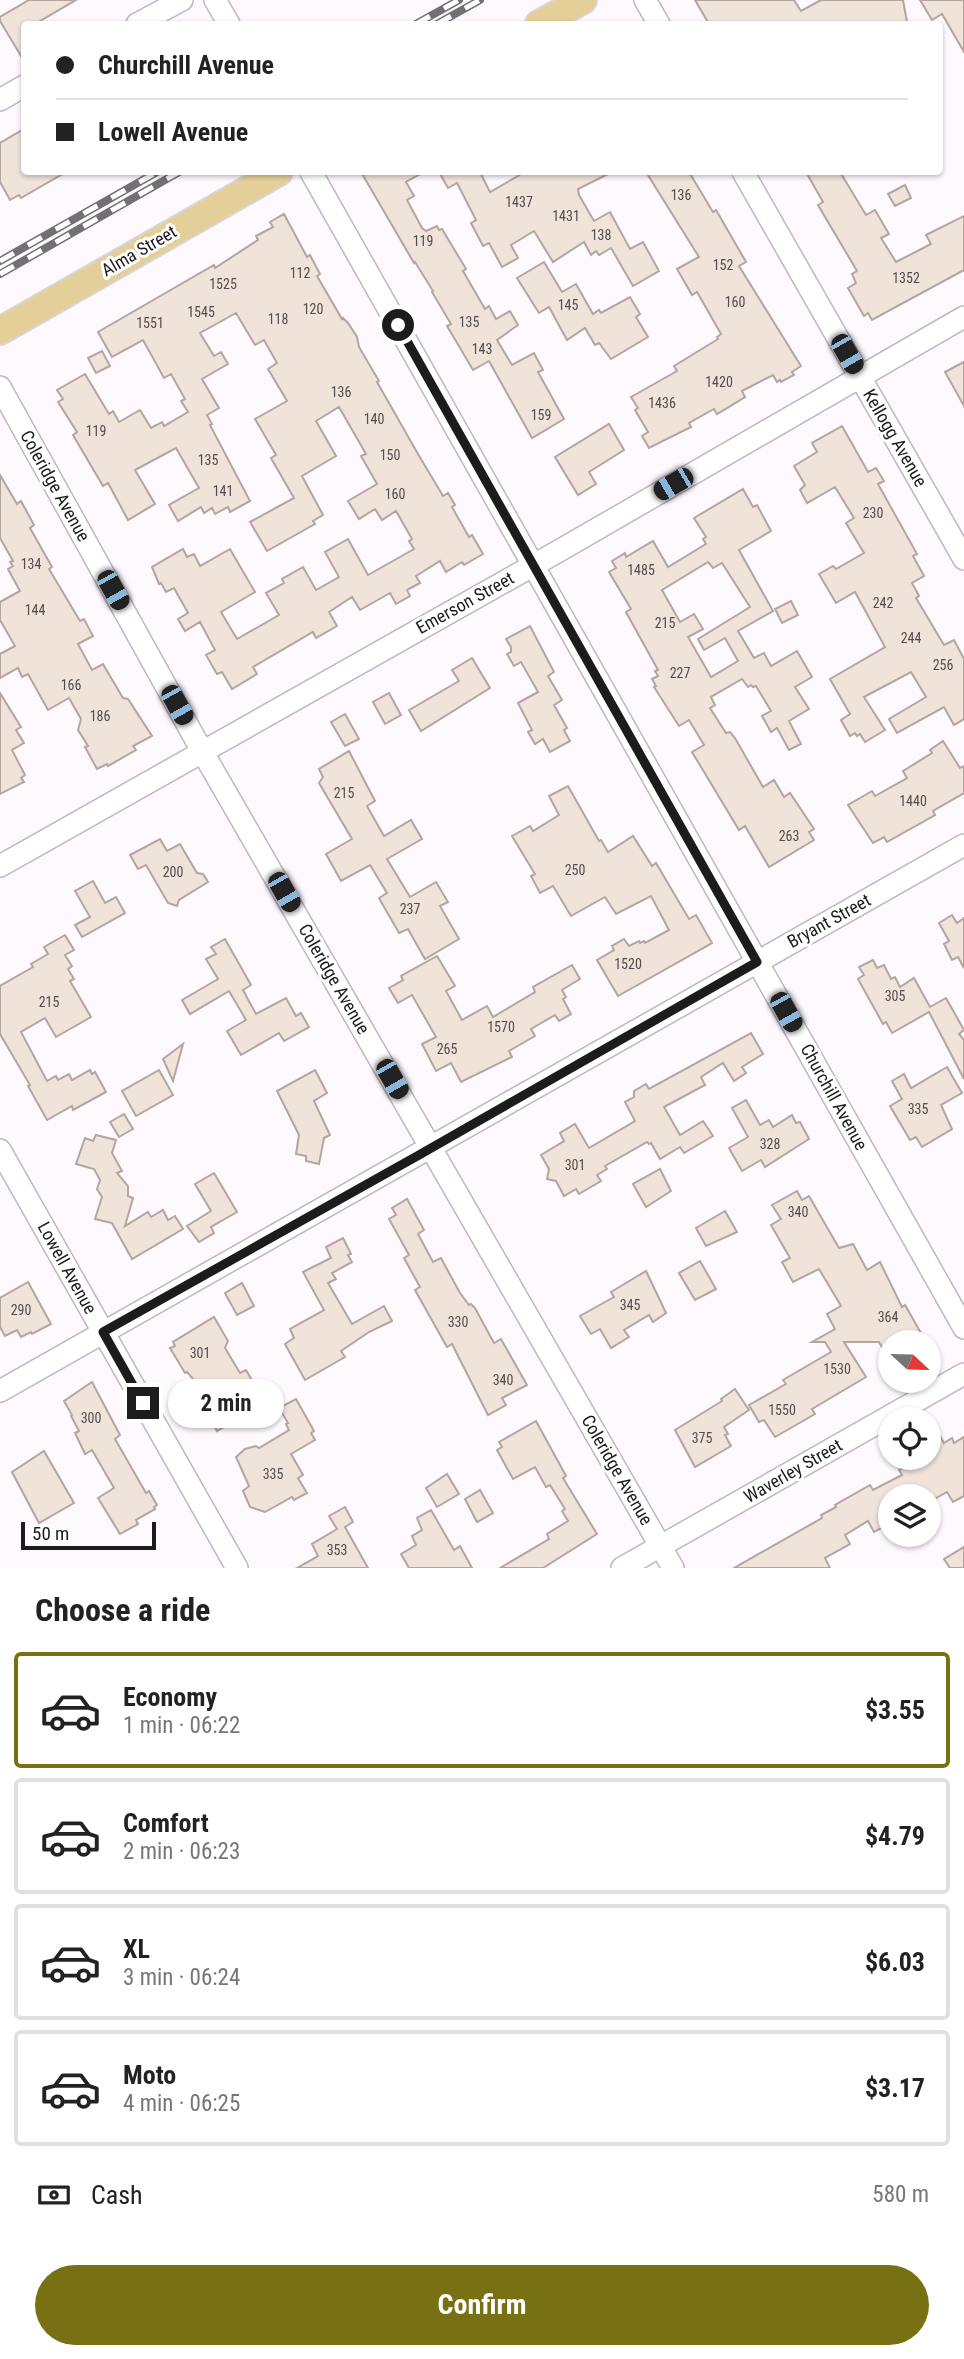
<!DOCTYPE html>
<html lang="en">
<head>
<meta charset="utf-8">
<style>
  body { margin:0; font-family:"Roboto Condensed",sans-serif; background:#f6f6f6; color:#222; height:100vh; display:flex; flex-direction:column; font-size:26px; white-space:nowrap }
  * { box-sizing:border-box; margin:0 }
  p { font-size:23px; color:#767676 }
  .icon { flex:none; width:38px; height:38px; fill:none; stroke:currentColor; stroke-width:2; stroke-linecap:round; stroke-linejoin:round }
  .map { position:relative; height:1568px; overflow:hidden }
  .details { display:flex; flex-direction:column; background:#fff; flex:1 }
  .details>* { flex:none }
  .banner { position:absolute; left:21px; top:21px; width:922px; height:154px; border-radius:7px; box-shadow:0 2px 5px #0004; display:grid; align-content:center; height:154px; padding:0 35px; background:#fff }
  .needle { width:46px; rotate:112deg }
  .fabs { position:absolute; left:878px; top:1330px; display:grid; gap:14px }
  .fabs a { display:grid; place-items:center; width:63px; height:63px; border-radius:50%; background:#fff; box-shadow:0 2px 5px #0004; font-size:35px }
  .scale { position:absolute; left:21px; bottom:18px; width:135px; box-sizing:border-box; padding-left:7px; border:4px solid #1e1b1f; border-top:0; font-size:19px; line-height:24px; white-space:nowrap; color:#1e1b1f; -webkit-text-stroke:5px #fff; paint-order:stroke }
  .end { position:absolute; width:32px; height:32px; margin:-16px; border:9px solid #1e1b1f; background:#fff; box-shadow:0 0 0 4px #fff }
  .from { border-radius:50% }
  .bubble { position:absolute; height:49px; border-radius:24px; background:#fff; box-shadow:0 2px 5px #0004; font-size:23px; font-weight:700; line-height:49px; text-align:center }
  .car { position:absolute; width:21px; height:42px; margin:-21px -10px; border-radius:9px; box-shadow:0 0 5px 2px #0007; background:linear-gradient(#222 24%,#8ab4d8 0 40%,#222 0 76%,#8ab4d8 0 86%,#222 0) }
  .banner b { display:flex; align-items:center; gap:24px; height:66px; font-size:26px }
  .banner b+b { border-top:2px solid #e0e0e0 }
  .banner i { width:18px; height:18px; background:#222 }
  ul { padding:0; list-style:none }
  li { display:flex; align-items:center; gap:21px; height:116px; margin:0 14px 10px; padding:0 21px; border:4px solid #e0e0e0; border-radius:7px }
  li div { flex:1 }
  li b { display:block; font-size:26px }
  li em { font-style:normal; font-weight:700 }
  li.on { border-color:#787113 }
  li>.icon { width:63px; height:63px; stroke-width:1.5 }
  h2 { padding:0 35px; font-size:32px; line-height:84px }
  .pay { display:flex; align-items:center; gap:18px; height:77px; padding:0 35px; font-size:26px }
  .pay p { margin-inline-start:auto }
  .action { display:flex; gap:14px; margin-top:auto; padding:14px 35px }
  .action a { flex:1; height:80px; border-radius:42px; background:#787113; color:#fff; font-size:28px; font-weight:700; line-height:80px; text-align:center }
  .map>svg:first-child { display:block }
  .building { fill:#efe3da; stroke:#b2a69e; stroke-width:2; fill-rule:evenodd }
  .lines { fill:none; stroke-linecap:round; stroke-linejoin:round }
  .minor-casing { stroke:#bfb7c1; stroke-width:24 }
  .major-casing { stroke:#d6d6d7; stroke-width:30 }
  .minor { stroke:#fff; stroke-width:21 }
  .major { stroke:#e3cf97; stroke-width:26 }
  .rail-casing { stroke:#746f75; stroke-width:8 }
  .rail { stroke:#fff; stroke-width:5; stroke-dasharray:16; stroke-linecap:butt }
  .route { stroke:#1e1b1f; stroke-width:9 }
  .labels { text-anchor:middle; stroke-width:6; stroke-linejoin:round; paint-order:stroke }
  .number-label { font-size:14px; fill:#524d4e }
  .street-label { font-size:18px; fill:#1e1b1f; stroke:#fff }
</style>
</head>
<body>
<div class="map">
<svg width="964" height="1568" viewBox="0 0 964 1568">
  <rect width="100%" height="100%" fill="#fef8ff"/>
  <g class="building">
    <path d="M29,0H76L35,24H24V61L0,21V17Z"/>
    <path d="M695,0H794L801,11L821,0H903L907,22L892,24H709Z"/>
    <path d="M920,0H964V52L942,14L932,20Z"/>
    <path d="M24,129V172H66L21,198L19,195L10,200L0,182V143Z"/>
    <path d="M361,172H424L406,182L414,196L407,200L422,228L426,231L437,226L439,230L442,229L466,269L463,271L485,309L489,306L496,319L510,311L518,325L497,340L512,365L534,353L543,370L538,372L564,419L532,438L489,361L473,370L447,326L451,324L432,292L433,291L415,262L414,263Z"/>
    <path d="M439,172H480L490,192L525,172H612L578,189L579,195L594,221L610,212L630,249L643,242L659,271L633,286L611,248L599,255L596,251L591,255L584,242L553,262L534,231L511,245L518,258L502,267L489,243L483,246L471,223L476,220L457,183L448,188Z"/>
    <path d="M646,172H689L713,212L716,210L746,262L739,266L801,366L792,372L794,375L781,382L780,380L777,382L773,375L742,391L745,397L717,414L714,409L689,423L691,427L649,448L642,436L648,432L635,410L638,408L631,397L677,371L674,366L718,339L717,337L721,334L697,292L692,295L677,269L699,257Z"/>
    <path d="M806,172H840L866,215L875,210L889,234L881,238L896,262L931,244L926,235L964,216V270L872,320L868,313L864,316L848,288L856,283L852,274L857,271L818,205L823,202Z"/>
    <path d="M905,185L911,198L895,206L888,194Z"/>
    <path d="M284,214L307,257L310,255L320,274L317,276L342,319L343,318L348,323L357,337L359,347L379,381L377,382L418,454L443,496L448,493L455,505L452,507L469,537L472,535L483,554L464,565L462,562L446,572L440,561L416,576L420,583L407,590L410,596L396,604L390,593L360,610L352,597L329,612L337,626L316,638L313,632L253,667L257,674L232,689L222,672L217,674L206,655L215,650L200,622L185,631L178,619L188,613L174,588L166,592L161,583L159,584L152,567L183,549L187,557L194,554L200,566L230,549L255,592L221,612L237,639L279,615L266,593L284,583L282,579L303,567L316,590L339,577L325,552L348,539L368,575L414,549L409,541L412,539L396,511L382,520L375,509L359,519L348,501L377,484L361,456L366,454L339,407L316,421L336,456L302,476L323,515L313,521L315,524L267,551L250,522L294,498L271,458L276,455L255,419L287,401L268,369L277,363L264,340L255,345L236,313L200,333L214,356L221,352L228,364L202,379L219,408L207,415L212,424L210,425L250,501L230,512L228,507L215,514L212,508L204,513L201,507L178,521L169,505L199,488L176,448L135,470L155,504L128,520L108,483L103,486L73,435L77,432L58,402L63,399L57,390L85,374L109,414L113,411L119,422L140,410L151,428L162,422L164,426L188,412L181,401L185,399L171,374L164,378L143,340L112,357L98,332L214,265L215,268L258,240L256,236L273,227L270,222Z"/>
    <path d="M544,262L562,292L576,284L593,314L599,310L601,313L630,297L640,314L636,317L648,337L611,359L599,343L595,345L585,328L567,340L549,307L539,313L517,278Z"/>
    <path d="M102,351L110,366L96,373L88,358Z"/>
    <path d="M964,362V406L945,372Z"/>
    <path d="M609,424L624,450L589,472L596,484L578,495L555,457Z"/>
    <path d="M842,426L868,472L876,468L884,481L878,484L917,554L913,556L924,576L912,583L919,596L916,598L944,645L954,640L964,659V719L954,725L944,707L897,733L889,719L926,697L911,672L864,697L885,730L865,742L860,734L857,736L855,733L850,736L841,720L850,714L830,679L885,647L855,592L836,603L819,574L833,566L836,569L864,553L846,523L854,518L835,487L807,503L800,490L805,485L794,466L817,452L812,443Z"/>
    <path d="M0,475L17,504L21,501L34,525L30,528L52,567L49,569L80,621L84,619L93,636L78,644L92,670L103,664L123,698L128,699L152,736L133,746L136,750L108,766L107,764L97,769L85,747L88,746L78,730L81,719L69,698L48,710L28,674L22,677L18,668L0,678V654L15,646L0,620V602L20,591L8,569L13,566L10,562L13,561L0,538Z"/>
    <path d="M743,489L753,507L757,505L771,531L739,550L773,611L738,631L754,658L764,653L771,666L797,651L812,677L795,687L809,709L789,721L801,744L789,750L777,728L771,732L762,716L771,711L756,686L753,687L751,685L748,687L742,679L711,697L715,705L710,708L726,733L730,732L735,738L763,787L774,780L784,797L790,793L814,829L809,832L814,840L769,867L745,826L739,830L692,752L704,745L689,720L679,726L654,687L656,686L652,679L658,676L655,671L658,670L626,612L631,609L609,572L616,568L612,561L625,553L626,557L653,541L668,567L706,544L703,539L706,537L694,518ZM708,562L713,568L722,563L750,607L698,639L704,650L725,638L738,661L711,677L688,637L703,629L694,614L680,622L662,590Z"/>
    <path d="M791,601L798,615L782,623L775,609Z"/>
    <path d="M530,626L554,672L548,676L562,700L554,705L567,728L564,730L570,741L550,752L543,739L535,744L528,732L532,730L518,703L538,692L521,662L514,666L507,654L511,652V647L506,639Z"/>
    <path d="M472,658L490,688L421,731L409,710L459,681L452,670Z"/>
    <path d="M0,693L21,727L16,730L24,743L12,750L25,775L21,778L24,782L0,794Z"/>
    <path d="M389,693L401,715L385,724L373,702Z"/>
    <path d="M345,714L359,739L345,746L331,722Z"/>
    <path d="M943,741L960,768L964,766V793L933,811L935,815L887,842L884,837L873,843L848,805L872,791L875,796L907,778L903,771L932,753L930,750Z"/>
    <path d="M349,751L375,801L367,806L384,836L411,820L422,839L387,859L410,897L436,882L448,902L440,906L459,939L425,959L408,929L399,933L379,898L387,893L370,865L341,881L326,854L352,839L319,783L323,777L319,769Z"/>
    <path d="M568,786L599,841L601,840L608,852L633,836L652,866L656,863L689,919L696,915L712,943L618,996L597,960L614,950L612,946L624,939L629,946L639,941L640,943L644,941L645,943L669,930L651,896L616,914L605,897L571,916L553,886L540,893L531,876L535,874L512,836L530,826L533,831L559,815L549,796Z"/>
    <path d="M160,839L167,851L180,844L197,873L203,874L208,882L179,900L177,906L168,903L146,865L138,869L130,855Z"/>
    <path d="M93,881L105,903L116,897L125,913L82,937L75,925L90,917L75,891Z"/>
    <path d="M952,915L957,923L964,918V968L958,957L952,960L944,944L949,941L939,923Z"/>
    <path d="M65,935L74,950L65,955L72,966L68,969L74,979L70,981L91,1017L56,1037L45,1018L21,1032L47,1081L56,1076L58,1080L69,1074L72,1080L90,1070L92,1074L95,1072L106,1092L73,1110L72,1106L47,1120L28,1086L30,1085L0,1034V986L33,967L31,964L48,954L44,947Z"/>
    <path d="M225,939L251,985L243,990L256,1014L286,998L296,1016L301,1013L309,1027L284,1041L279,1033L241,1055L227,1031L246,1020L229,991L190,1014L182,1000L218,979L206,959L216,954L211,947Z"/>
    <path d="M437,956L455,986L446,991L462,1020L487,1006L493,1017L535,992L533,987L572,965L580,979L562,990L566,997L563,999L571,1014L559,1021L555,1015L531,1029L535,1036L509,1051L512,1057L461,1082L451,1063L436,1071L422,1044L436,1037L412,995L398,1003L389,988L403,980L401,976Z"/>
    <path d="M873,960L877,968L884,965L891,979L895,977L900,987L914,978L930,1007L946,998L964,1030L959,1034L964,1040V1079L929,1012L892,1033L886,1022L883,1024L858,979L864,975L859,967Z"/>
    <path d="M751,1033L763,1054L742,1067L746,1073L734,1081L723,1063L701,1077L705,1085L664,1107L680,1135L703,1121L713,1136L684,1153L680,1147L660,1159L651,1143L649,1144L647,1142L605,1166L607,1169L597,1175L601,1181L579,1194L576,1189L564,1196L556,1181L547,1179L549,1169L541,1155L564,1141L560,1133L575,1124L589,1148L635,1121L625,1102L634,1097V1091L646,1084L649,1089Z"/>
    <path d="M183,1044L173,1081L163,1059Z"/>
    <path d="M947,1067L962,1093L941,1105L952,1129L922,1147L916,1137L910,1140L890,1106L902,1099L892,1081L904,1074L911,1088Z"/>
    <path d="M159,1070L173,1095L136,1116L122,1091Z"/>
    <path d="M315,1070L327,1093L314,1101L330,1135L324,1138L319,1164L306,1161V1156L296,1154L299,1135L277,1091Z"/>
    <path d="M746,1100L760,1125L769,1120L773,1127L792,1115L796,1123L800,1122L809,1139L765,1167L761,1160L742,1171L729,1148L748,1137L732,1108Z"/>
    <path d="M124,1114L133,1129L119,1137L110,1122Z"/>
    <path d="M96,1135L116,1140L112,1153L122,1171L117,1173L128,1186V1196L133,1198L125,1226L148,1212L151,1217L163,1210L168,1220L175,1216L183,1229L132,1259L112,1223L95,1219L102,1197L97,1189L100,1180L94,1169L76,1164L85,1138L93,1141Z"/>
    <path d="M660,1169L671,1191L646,1207L633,1184Z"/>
    <path d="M214,1173L237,1212L211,1227L214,1233L199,1242L187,1226L211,1211L195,1184Z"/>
    <path d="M797,1191L802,1200L809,1196L839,1248L853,1244L867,1270L880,1262L902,1307L905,1305L926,1342H891V1363L879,1342H844L866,1377L812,1409L815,1414L775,1437L764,1420L759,1422L749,1405L786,1384L783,1380L831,1352L825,1342H812L835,1329L827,1314L841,1306L819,1269L793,1282L782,1262L790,1258L771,1225L781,1219L772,1205Z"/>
    <path d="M407,1199L424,1230L418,1234L433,1262L441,1258L460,1293L469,1305L471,1304L475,1308L494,1343L501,1339L527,1385L502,1398L506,1405L488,1415L452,1344L447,1347L415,1290L420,1287L404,1258L409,1255L389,1219L396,1215L392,1208Z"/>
    <path d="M725,1211L737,1232L706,1246L696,1228Z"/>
    <path d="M343,1238L351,1254L348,1255L352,1262L332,1273L336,1279L328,1283L352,1324L384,1306L392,1321L369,1332L341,1351L345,1357L305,1380L285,1344L294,1338L290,1329L324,1310L303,1272L331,1258L326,1247Z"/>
    <path d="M700,1261L716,1289L695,1300L679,1273Z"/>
    <path d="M646,1271L666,1313L653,1322L649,1315L624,1330L629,1337L611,1348L600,1329L591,1334L580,1316L614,1297L611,1292Z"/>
    <path d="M28,1282L51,1324L32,1334L31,1332L21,1337L17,1330L5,1336L0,1327V1298Z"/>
    <path d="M242,1283L254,1306L237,1315L225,1293Z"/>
    <path d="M214,1317L228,1341L225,1348L240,1373L246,1370L265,1403L217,1431L208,1415L213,1413L194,1380L187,1372L185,1373L170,1348L175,1346L173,1342Z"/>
    <path d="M92,1382L120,1435L115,1439L146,1493L149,1491L157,1505L154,1507L155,1509L136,1520L138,1524L120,1534L98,1498L114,1488L92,1450L85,1454L75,1433L79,1431L71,1416L72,1415L64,1401Z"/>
    <path d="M735,1389L749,1410L724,1427L728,1434L725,1435L731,1446L695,1467L675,1430L722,1401L721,1399Z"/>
    <path d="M296,1399L314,1431L311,1433L315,1440L291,1454L303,1475L298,1478L307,1493L294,1500L292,1497L265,1512L250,1507L243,1491L249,1486L236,1457L245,1449L256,1446L259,1448L289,1430L286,1424L288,1423L279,1408Z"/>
    <path d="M536,1421L566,1476L563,1478L597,1534L543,1568H500L549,1539L547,1534L568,1521L562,1511L565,1509L550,1485L546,1487L535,1467L513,1479L497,1450L502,1447L499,1442Z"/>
    <path d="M940,1436L944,1443L952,1438L954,1443L964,1437V1496L953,1502L947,1492L929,1502V1496H891V1523L874,1532L868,1521L845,1535L850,1544L825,1558L830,1568H734L822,1518L821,1515L836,1507L835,1505L870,1485L873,1490L902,1475L899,1470L921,1458H929V1442Z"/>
    <path d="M44,1451L74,1503L39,1523L12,1472Z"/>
    <path d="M447,1474L459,1494L437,1507L426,1488Z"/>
    <path d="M480,1490L493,1513L477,1522L465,1499Z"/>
    <path d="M345,1507L353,1522L345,1527L368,1568H297L318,1556L312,1544L337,1529L329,1516Z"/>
    <path d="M431,1510L454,1550L460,1546L472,1568H409L401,1554L416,1545L412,1536L422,1530L417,1518Z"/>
    <path d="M964,1547V1568H950L944,1559Z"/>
  </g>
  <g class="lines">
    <g class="minor-casing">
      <g id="minor">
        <path d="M215,0L229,24"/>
        <path d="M645,0L659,24"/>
        <path d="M137,24L182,0"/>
        <path d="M0,100L24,86"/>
        <path d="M311,172L964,1328"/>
        <path d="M743,172L964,559"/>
        <path d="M0,387L202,751L673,1568"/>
        <path d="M0,866L557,552L964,317"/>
        <path d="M0,1150L237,1568"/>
        <path d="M0,1391L964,845"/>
        <path d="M622,1568L964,1374"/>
      </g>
    </g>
    <g class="major-casing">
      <g id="major">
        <path d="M539,24L583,0"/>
        <path d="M0,331L279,172"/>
      </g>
    </g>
    <use href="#minor" class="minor"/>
    <use href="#major" class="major"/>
    <g class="rail-casing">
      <g id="rail">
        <path d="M416,24L459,0"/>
        <path d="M437,24L480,0"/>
        <path d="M0,261L157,172"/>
        <path d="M0,274L179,172"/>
      </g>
    </g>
    <use href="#rail" class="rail"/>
  </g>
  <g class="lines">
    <path class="route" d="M143,1403L103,1332L419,1155L757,962L398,325"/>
  </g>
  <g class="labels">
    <g class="number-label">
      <text x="681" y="200">136</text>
      <text x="519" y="207">1437</text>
      <text x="566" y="221">1431</text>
      <text x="601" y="240">138</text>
      <text x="423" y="246">119</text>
      <text x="723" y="270">152</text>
      <text x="300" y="278">112</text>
      <text x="906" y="283">1352</text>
      <text x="223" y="289">1525</text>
      <text x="735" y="307">160</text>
      <text x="568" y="310">145</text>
      <text x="313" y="314">120</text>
      <text x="201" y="317">1545</text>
      <text x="278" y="324">118</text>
      <text x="469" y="327">135</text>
      <text x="150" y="328">1551</text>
      <text x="482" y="354">143</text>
      <text x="719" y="387">1420</text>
      <text x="341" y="397">136</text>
      <text x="662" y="408">1436</text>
      <text x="541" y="420">159</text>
      <text x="374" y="424">140</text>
      <text x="96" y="436">119</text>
      <text x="390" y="460">150</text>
      <text x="208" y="465">135</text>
      <text x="223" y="496">141</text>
      <text x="395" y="499">160</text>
      <text x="873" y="518">230</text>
      <text x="31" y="569">134</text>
      <text x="641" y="575">1485</text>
      <text x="883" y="608">242</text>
      <text x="35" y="615">144</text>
      <text x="665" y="628">215</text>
      <text x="911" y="643">244</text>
      <text x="943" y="670">256</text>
      <text x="680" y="678">227</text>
      <text x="71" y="690">166</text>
      <text x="100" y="721">186</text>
      <text x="344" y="798">215</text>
      <text x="913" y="806">1440</text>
      <text x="789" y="841">263</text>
      <text x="575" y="875">250</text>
      <text x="173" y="877">200</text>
      <text x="410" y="914">237</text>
      <text x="628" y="969">1520</text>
      <text x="895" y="1001">305</text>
      <text x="49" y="1007">215</text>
      <text x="501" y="1032">1570</text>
      <text x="447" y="1054">265</text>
      <text x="918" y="1114">335</text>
      <text x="770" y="1149">328</text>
      <text x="575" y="1170">301</text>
      <text x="798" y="1217">340</text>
      <text x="630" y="1310">345</text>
      <text x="21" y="1315">290</text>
      <text x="888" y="1322">364</text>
      <text x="458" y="1327">330</text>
      <text x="200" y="1358">301</text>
      <text x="837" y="1374">1530</text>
      <text x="503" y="1385">340</text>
      <text x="782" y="1415">1550</text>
      <text x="91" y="1423">300</text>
      <text x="702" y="1443">375</text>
      <text x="273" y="1479">335</text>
      <text x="337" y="1555">353</text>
    </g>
    <g class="street-label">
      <text transform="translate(139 251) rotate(-30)" y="6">Alma Street</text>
      <text transform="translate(895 438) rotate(60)" y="6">Kellogg Avenue</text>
      <text transform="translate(55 486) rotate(61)" y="6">Coleridge Avenue</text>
      <text transform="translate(465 603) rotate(-29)" y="6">Emerson Street</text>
      <text transform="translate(829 921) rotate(-29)" y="6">Bryant Street</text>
      <text transform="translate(334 979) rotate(60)" y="6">Coleridge Avenue</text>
      <text transform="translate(834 1097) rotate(61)" y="6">Churchill Avenue</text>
      <text transform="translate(67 1268) rotate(61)" y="6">Lowell Avenue</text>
      <text transform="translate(617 1470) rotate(60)" y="6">Coleridge Avenue</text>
      <text transform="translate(793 1471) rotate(-30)" y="6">Waverley Street</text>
    </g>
  </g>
</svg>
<div class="fabs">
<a><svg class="needle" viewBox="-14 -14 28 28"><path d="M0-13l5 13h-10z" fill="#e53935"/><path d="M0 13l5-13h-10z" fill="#767676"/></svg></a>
<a><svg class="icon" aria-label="locate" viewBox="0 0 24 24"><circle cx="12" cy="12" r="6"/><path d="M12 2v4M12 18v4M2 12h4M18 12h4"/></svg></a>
<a><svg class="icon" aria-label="layers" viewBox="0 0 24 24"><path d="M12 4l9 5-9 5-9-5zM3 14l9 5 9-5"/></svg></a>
</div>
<div class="scale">50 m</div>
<i class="end from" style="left:398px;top:325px"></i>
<i class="end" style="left:143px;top:1403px"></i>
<div class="bubble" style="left:168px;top:1379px;width:116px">2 min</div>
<i class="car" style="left:847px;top:354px;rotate:150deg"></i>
<i class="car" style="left:673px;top:484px;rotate:240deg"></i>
<i class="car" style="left:113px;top:590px;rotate:151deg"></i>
<i class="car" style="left:177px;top:705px;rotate:151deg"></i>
<i class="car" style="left:284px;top:892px;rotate:150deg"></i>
<i class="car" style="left:786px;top:1012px;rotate:151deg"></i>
<i class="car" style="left:392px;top:1079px;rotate:150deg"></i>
<div class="banner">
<b><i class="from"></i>Churchill Avenue</b>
<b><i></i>Lowell Avenue</b>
</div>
</div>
<section class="details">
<h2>Choose a ride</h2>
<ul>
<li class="on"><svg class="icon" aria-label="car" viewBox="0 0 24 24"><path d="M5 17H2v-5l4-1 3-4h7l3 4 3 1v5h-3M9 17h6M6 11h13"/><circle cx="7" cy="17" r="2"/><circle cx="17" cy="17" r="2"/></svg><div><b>Economy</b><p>1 min · 06:22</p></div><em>$3.55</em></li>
<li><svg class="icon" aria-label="car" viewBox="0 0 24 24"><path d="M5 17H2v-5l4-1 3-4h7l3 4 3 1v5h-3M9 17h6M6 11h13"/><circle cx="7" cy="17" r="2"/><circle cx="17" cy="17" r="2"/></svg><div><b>Comfort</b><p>2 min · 06:23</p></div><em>$4.79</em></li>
<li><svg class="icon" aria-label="car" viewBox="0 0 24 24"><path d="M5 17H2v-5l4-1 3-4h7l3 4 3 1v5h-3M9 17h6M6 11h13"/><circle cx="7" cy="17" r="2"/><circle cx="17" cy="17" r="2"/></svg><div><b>XL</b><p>3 min · 06:24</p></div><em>$6.03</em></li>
<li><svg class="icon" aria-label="car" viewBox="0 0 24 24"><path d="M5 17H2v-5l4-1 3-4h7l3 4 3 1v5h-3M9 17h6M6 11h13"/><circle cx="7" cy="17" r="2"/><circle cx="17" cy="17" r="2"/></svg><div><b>Moto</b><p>4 min · 06:25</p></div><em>$3.17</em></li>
</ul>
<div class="pay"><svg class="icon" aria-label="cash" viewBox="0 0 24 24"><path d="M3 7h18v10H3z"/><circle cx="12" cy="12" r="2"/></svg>Cash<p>580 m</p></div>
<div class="action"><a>Confirm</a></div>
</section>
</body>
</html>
